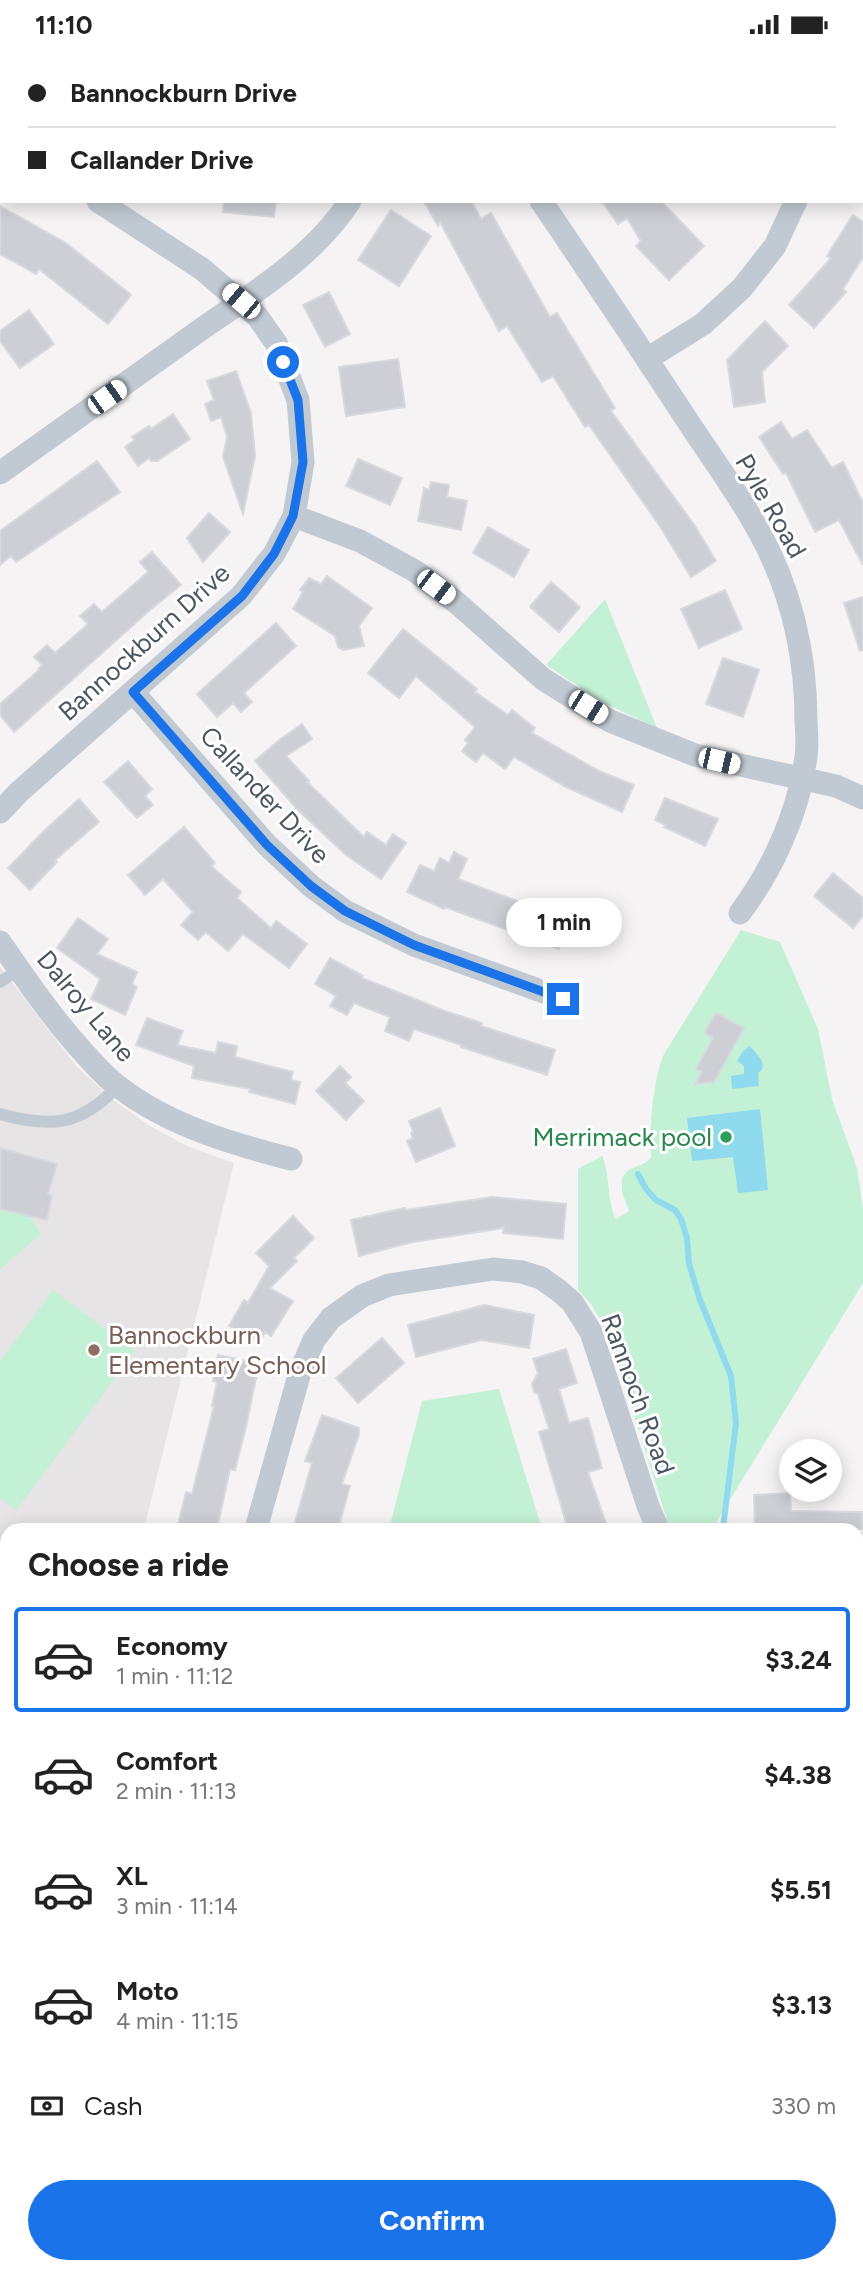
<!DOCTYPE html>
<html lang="en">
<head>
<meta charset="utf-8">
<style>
  body { margin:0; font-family:Figtree,sans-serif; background:#f2f2f2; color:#222; height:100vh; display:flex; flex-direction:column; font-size:26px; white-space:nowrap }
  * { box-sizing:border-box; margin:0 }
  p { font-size:23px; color:#767676 }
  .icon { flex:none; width:38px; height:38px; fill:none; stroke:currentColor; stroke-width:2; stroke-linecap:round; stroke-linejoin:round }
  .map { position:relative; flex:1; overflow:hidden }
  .side { position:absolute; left:0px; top:1474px; width:864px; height:751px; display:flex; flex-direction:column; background:#fff; border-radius:21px 21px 0 0; box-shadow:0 4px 18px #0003 }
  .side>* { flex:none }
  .guide { position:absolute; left:0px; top:0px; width:864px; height:154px; box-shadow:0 4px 18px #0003; display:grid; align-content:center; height:154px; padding:0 28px; background:#fff }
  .controls { position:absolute; left:779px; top:1390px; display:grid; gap:14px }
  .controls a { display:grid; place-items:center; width:63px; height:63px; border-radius:50%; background:#fff; box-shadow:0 4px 18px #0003; font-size:35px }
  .end { position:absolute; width:32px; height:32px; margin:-16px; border:9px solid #1a73e8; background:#fff; box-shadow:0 0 0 4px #fff }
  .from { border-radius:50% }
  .bubble { position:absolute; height:49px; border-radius:24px; background:#fff; box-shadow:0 4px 18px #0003; font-size:23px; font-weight:700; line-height:49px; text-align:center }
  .car { position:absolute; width:21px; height:42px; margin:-21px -10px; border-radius:9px; box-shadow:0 0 5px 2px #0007; background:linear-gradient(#fff 24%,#345 0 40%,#fff 0 76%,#345 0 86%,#fff 0) }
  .guide b { display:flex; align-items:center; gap:24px; height:66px; font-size:26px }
  .guide b+b { border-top:2px solid #e0e0e0 }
  .guide i { width:18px; height:18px; background:#222 }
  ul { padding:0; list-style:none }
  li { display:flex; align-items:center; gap:21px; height:105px; margin:0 14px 10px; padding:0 14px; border:4px solid transparent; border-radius:7px }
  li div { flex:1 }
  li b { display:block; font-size:26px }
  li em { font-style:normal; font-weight:700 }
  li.active { border-color:#1a73e8 }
  li>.icon { width:63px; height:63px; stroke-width:1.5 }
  h2 { padding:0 28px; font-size:32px; line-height:84px }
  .pay { display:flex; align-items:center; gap:18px; height:77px; padding:0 28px; font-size:26px }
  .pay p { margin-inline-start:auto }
  .action { display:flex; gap:14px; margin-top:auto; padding:14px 28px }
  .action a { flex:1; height:80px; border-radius:42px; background:#1a73e8; color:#fff; font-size:28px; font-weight:700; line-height:80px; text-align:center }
  .status { display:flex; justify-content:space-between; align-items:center; height:49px; padding:0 35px; background:#fff; direction:ltr }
  .status svg { height:19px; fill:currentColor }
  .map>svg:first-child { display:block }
  .education { fill:#e6e4e5 }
  .green { fill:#c3f1d5 }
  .water { fill:#90daee }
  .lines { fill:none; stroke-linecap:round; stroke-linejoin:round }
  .stream { stroke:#90daee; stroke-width:6 }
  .building { fill:#cdcfd5; stroke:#d7d9de; stroke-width:2 }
  .service { stroke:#c1cad2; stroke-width:12 }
  .minor { stroke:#c1cad2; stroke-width:23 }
  .route { stroke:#1a73e8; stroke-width:9 }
  .leisure-dot { fill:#2e9e5b; stroke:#fff; stroke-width:2.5 }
  .education-dot { fill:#8d6e63; stroke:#fff; stroke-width:2.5 }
  .labels { text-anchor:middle; stroke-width:6; stroke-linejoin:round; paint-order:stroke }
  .street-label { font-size:26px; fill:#4a5661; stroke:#fff }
  .leisure-label { font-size:26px; fill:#27864d; stroke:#fff; text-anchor:end }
  .education-label { font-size:26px; fill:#785e54; stroke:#fff; text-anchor:start }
</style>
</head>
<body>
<div class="status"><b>11:10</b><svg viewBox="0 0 49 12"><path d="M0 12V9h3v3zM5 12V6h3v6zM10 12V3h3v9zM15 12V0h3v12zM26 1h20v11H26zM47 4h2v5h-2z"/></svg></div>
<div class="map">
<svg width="863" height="2224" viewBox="0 0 863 2224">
  <rect width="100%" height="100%" fill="#f5f3f3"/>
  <path class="education" d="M0,918L77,1018L116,1053L150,1077L187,1097L234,1114L144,1480H7V1549L0,1553Z"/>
  <g class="green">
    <path d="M605,550L657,679L602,653L546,616Z"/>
    <path d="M741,881L780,893L818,980L832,1050L857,1119L863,1160V1234L712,1480H670L609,1287L591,1255L578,1241V1120L602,1107C611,1127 606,1150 616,1170L629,1162L622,1143V1129C629,1116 642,1119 651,1109C649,1080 653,1034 663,1007Z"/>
    <path d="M0,1160L29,1167L41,1185L0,1220Z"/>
    <path d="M53,1241L135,1302L16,1461L0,1449V1312Z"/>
    <path d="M499,1340L542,1480H389L422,1352Z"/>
    <rect x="731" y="2217" width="107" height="7"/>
  </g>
  <g class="water">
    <path d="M750,997C756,1005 765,1010 762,1021L758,1024L759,1037L732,1040L731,1027L744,1025V1017L737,1012L743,1002Z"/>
    <path d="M760,1060L768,1141L738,1144L733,1108L692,1112L687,1069Z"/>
  </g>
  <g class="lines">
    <g class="stream">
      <path d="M638,1125L646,1140L656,1151L675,1161L681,1170L687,1189L689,1215L700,1251L731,1327L736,1374L723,1479"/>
      <path d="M800,2224L802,2217"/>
    </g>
  </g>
  <g class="building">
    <path d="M224,152H276L274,168L223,163Z"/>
    <path d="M424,152H471L481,170L491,164L550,268L557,264L615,359L611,362L695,477L716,512L691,528L659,476L589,376L585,378L553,327L542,333L507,277L499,282L440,173L438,177Z"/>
    <path d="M602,152H661L704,197L669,231L636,197L641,192L627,169L618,175Z"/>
    <path d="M0,157L66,194L131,246L108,275L39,220L36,225L0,205Z"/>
    <path d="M391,161L431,187L399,237L358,211Z"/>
    <path d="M853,166L863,173V208L843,240L846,243L814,279L789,256L831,209L827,207Z"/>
    <path d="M329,243L350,285L325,298L303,256Z"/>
    <path d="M29,261L54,295L20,319L0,292V282Z"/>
    <path d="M765,272L788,297L762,323L765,353L734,358L727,311Z"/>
    <path d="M398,310L405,358L346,367L339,318Z"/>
    <path d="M236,322L251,364L255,407L243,465L223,408L227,388L221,368L211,372L205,355L214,351L207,332Z"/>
    <path d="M173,365L190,390L157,412H151L149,409L138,417L125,398L135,391L132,388L149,377L151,380Z"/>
    <path d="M781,373L792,390L807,381L832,419L843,413L863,454V516L839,471L815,483L786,424L783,425L759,388Z"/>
    <path d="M358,410L402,429L390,456L346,437Z"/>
    <path d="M97,412L120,443L16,513L11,507L0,516V482Z"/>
    <path d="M431,433L449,436L447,448L467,452L461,481L418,472L424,439L429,441Z"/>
    <path d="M209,464L230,483L203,513L187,489Z"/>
    <path d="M488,478L529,501L514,528L473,504Z"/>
    <path d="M152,503L181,536L150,561L14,683L0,666V655L39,621L38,620L42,616L34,608L47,596L55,604L88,575L80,567L94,555L102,563L148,523L140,513Z"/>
    <path d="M327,527L372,559L359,577L364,597L343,601L338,598L335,587L293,560L303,543L300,541L309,529L321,535Z"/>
    <path d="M551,533L580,558L559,583L530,558Z"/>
    <path d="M725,541L742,580L699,599L681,560Z"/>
    <path d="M863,548V601L860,602L844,554Z"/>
    <path d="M276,574L296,597L244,644L252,653L241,663L233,654L217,668L197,645Z"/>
    <path d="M403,580L477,640L475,643L508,666L512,661L535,679L532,684L599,722L634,736L622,763L566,738L514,708L505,720L483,704L476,713L462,702L468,694L465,691L475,678L416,627L399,649L368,624Z"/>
    <path d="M723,609L759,621L743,668L706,655Z"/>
    <path d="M302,675L312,690L286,707L309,732L307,733L364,788L367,783L386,796L393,785L406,794L381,830L346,806L298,761L255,712L278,692Z"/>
    <path d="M128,712L152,740L145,747L153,756L137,769L104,733Z"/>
    <path d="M665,749L718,770L705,797L664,778L666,776L655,771Z"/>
    <path d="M79,750L99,773L55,811L57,813L30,841L8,819L44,782Z"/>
    <path d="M184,778L215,814L211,817L241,843L237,849L271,879L276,872L307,895L289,919L243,885L228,902L206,883L198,891L181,876L193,863L163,830L145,846L128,826Z"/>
    <path d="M454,803L467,810L458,830L569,871L559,900L445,858L444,860L407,843L420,816L434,822L440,809L449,814Z"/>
    <path d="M833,824L863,849V867L853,879L814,847Z"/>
    <path d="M78,869L108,890L97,905L137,923L132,935L137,938L125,966L91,950L100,930L57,899Z"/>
    <path d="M330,909L363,927L362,929L445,962L482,974L481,977L555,1001L547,1026L461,998V996L414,980L409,992L385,982L390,968L354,954L347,966L330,957L336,947L315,935Z"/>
    <path d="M716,964L744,979L714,1033L695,1035L702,1023L696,1020L713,989L704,984Z"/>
    <path d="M147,969L183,982L177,996L216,1004L218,993L237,997L235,1008L293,1023L291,1031L300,1033L295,1055L249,1043L250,1040L192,1029L194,1017L136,996Z"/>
    <path d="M340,1017L351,1028L345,1034L364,1052L346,1071L316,1042Z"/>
    <path d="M440,1059L455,1097L416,1113L407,1092L413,1089L411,1084L413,1083L409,1072Z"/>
    <path d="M0,1099L57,1115L48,1145L52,1146L47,1171L0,1160Z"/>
    <path d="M492,1148L566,1155L563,1190L503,1184L504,1179L413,1193L359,1207L351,1171L405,1159L406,1161Z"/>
    <path d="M293,1167L314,1189L294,1209L297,1212L270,1239L293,1252L271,1287L265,1283L259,1294L229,1277L244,1251L248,1254L269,1217L256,1204Z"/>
    <path d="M484,1256L534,1266L529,1299L481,1291L416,1308L408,1276Z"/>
    <path d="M382,1289L404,1314L358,1354L336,1329Z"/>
    <path d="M566,1300L577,1334L559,1340L569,1374L588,1369L602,1419L588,1423L608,1480H568L539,1383L549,1380L538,1345L534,1343L532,1335L538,1324L533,1310Z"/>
    <path d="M218,1306L253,1313L250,1324L257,1325L245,1382L235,1421L230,1420L217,1480H177L186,1443L192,1445L214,1357H212L217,1333L213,1332Z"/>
    <path d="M322,1366L359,1379V1385L342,1435L350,1437L338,1480H305L294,1477L312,1414L305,1412Z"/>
    <path d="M790,1444L791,1462L862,1463V1480H755L754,1446Z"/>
  </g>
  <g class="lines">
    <g class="service">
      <path d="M0,933L19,921"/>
      <path d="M0,1065C50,1079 80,1077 117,1038"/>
    </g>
    <g class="minor">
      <path d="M439,0L440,2"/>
      <path d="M407,2V0"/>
      <path d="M826,2V0"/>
      <path d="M0,89L2,90"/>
      <path d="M541,152C590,224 638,296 685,368C709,405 736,441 757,479C791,539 806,604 806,672C807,686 808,701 805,714C797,767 772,821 740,864"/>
      <path d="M647,310L703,275L742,239L775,197L796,152"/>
      <path d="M0,424C65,377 131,331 196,284C250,246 313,209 350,152"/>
      <path d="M294,467L360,492L415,522L457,554L543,630L610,672L695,706L836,737L863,749"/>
      <path d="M133,643L267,796L311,837L345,862L414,896L563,950"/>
      <path d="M0,763L19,743L241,547L274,505L294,467L303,413L298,351L276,294L257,267L202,220L98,152"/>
      <path d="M0,893C27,932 53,970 84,1004C95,1016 106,1029 119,1038C168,1076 232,1095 291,1110"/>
      <path d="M256,1480L300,1323L314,1291L331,1269L362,1247L389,1236L493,1220L522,1223L541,1229L558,1241L572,1253L591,1283L648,1457L658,1480"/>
      <path d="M858,1539H863"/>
      <path d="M0,1802L7,1809"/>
      <path d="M0,2131L7,2134"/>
      <path d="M192,2217L206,2224"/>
      <path d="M619,2217V2224"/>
      <path d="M170,2224L174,2217"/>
    </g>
  </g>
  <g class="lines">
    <path class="route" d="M283,313L298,351L303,413L293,467L274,505L242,547L133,643L267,796L311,837L345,862L414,896L563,950"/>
  </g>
  <circle class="leisure-dot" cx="726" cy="1088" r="7"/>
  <circle class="education-dot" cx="94" cy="1301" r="7"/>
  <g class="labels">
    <g class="street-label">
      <text transform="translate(771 457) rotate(60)" y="9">Pyle Road</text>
      <text transform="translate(144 593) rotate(-42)" y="9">Bannockburn Drive</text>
      <text transform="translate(265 746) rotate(47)" y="9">Callander Drive</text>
      <text transform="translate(86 957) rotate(50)" y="9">Dalroy Lane</text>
      <text transform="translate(638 1345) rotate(70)" y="9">Rannoch Road</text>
    </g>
    <g class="leisure-label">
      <text x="712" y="1097">Merrimack pool</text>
    </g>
    <g class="education-label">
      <text x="108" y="1295">Bannockburn<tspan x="108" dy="30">Elementary School</tspan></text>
    </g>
  </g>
</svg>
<div class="controls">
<a><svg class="icon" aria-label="layers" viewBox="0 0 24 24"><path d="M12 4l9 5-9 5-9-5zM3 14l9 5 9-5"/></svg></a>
</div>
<i class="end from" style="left:283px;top:313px"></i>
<i class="end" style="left:563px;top:950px"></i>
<div class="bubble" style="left:506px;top:849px;width:116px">1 min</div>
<i class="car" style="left:241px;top:252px;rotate:310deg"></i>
<i class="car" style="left:107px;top:348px;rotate:55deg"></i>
<i class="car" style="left:436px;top:538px;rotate:127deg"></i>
<i class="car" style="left:588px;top:658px;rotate:122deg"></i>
<i class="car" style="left:719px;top:712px;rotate:103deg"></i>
<div class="guide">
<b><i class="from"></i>Bannockburn Drive</b>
<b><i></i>Callander Drive</b>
</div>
<section class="side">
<h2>Choose a ride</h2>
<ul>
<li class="active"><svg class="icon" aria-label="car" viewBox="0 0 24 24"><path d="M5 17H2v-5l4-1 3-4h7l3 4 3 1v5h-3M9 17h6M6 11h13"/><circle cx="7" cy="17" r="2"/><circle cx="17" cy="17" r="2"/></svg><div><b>Economy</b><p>1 min · 11:12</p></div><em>$3.24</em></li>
<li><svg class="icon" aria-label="car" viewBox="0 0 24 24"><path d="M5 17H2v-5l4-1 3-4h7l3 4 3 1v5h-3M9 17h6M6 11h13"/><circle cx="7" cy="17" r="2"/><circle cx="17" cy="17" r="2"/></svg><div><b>Comfort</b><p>2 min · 11:13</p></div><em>$4.38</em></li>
<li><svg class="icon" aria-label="car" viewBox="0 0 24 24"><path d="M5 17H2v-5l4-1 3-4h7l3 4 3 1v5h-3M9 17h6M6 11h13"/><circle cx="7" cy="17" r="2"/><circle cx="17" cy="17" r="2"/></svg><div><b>XL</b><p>3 min · 11:14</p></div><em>$5.51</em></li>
<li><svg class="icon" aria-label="car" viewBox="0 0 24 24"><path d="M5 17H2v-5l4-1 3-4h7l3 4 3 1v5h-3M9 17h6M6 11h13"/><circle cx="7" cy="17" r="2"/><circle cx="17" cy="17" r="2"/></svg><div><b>Moto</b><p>4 min · 11:15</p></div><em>$3.13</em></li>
</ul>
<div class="pay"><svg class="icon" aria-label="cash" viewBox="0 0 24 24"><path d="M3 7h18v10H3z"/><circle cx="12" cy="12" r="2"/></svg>Cash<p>330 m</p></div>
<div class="action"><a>Confirm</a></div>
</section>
</div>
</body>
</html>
